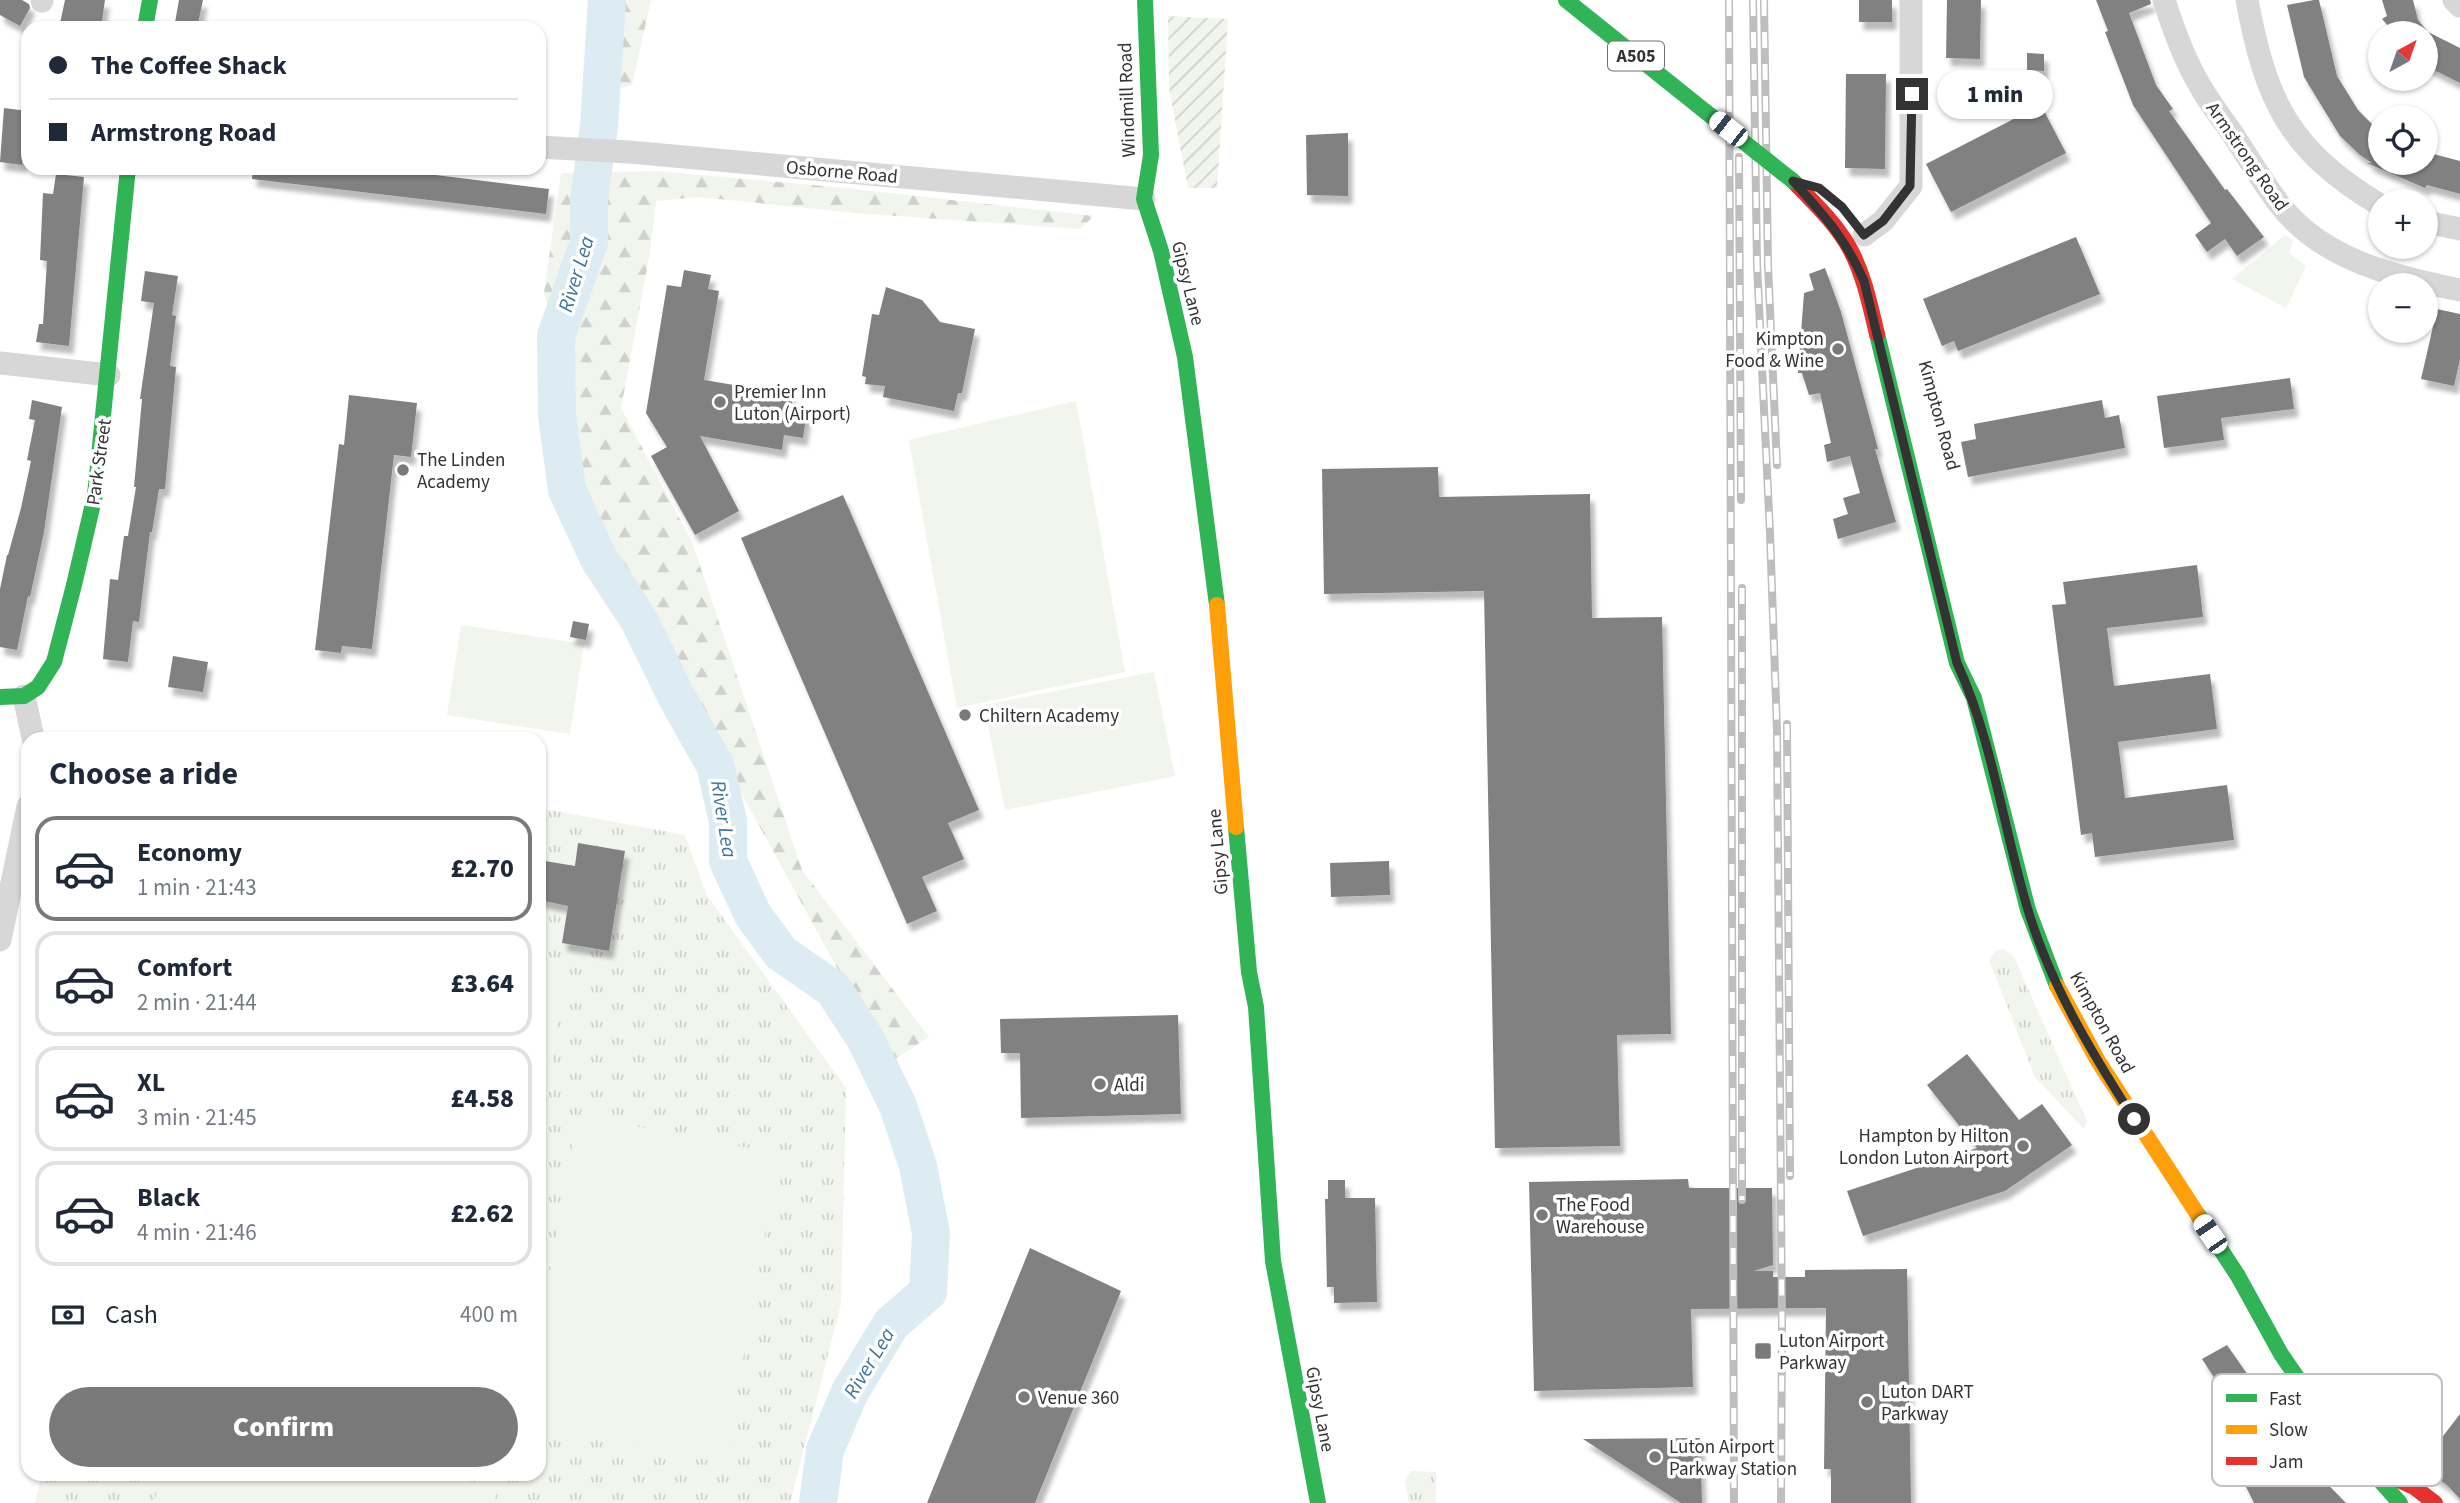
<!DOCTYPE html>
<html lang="en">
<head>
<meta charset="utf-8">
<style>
  body { margin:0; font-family:"Source Sans 3",sans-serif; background:#f6f6f7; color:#1f2937; height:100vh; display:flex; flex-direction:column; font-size:26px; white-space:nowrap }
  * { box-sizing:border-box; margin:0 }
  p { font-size:23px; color:#747a83 }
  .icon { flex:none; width:38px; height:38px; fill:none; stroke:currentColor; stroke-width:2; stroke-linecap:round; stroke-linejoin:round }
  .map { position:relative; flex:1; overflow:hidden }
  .details { position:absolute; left:21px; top:732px; width:525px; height:749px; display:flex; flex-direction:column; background:#fff; border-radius:21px; box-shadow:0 2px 5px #0004 }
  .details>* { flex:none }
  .hud { position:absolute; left:21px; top:21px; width:525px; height:154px; border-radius:21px; box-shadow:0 2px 5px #0004; display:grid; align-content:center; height:154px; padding:0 28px; background:#fff }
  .needle { width:46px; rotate:40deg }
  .tools { position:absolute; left:2368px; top:21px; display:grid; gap:14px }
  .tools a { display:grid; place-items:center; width:70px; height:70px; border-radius:50%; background:#fff; box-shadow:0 2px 5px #0004; font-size:35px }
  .end { position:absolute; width:32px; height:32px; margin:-16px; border:9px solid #333; background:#fff; box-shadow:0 0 0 4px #fff }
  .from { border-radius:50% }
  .bubble { position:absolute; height:49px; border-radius:24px; background:#fff; box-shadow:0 2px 5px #0004; font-size:23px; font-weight:800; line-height:49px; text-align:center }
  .car { position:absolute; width:21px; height:42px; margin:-21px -10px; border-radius:9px; box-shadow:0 0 5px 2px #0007; background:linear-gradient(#fff 24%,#345 0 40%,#fff 0 76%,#345 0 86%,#fff 0) }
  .hud b { display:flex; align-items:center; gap:24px; height:66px; font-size:26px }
  .hud b+b { border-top:2px solid #e0e1e3 }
  .hud i { width:18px; height:18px; background:#1f2937 }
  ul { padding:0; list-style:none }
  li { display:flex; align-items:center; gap:21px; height:105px; margin:0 14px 10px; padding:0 14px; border:4px solid #e0e1e3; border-radius:21px }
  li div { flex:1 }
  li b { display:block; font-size:26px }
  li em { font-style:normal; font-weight:800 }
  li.selected { border-color:#7a7a7a }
  li>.icon { width:63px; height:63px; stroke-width:1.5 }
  h2 { padding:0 28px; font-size:32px; line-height:84px }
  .pay { display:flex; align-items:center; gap:18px; height:77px; padding:0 28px; font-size:26px }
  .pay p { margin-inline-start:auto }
  .cta { display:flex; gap:14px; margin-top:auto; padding:14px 28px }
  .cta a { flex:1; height:80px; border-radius:42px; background:#7a7a7a; color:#fff; font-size:28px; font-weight:800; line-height:80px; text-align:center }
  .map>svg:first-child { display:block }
  .grass { fill:url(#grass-tufts) }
  .forest { fill:url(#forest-firs) }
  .park { fill:#f1f5ed }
  .garden { fill:url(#garden-furrows) }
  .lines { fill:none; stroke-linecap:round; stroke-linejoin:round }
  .river { stroke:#ddebf3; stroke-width:38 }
  .building { fill:#818181; filter:url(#shadow) }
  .street { stroke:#d7d7d7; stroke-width:23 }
  .fast { stroke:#30b455; stroke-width:16 }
  .slow { stroke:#ff9f0a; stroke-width:16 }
  .jam { stroke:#e5322d; stroke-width:16 }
  .rail-casing { stroke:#bebebe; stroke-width:8 }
  .rail { stroke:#fff; stroke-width:5; stroke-dasharray:16; stroke-linecap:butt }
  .fast-bridge { stroke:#30b455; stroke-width:16 }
  .route { stroke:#333; stroke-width:9 }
  .poi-dot { fill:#7a7a7a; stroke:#fff; stroke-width:2.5 }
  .labels { text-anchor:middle; stroke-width:7; stroke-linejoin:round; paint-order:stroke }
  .shield { fill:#fff; stroke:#707070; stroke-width:2 }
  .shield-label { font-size:18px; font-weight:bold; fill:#333 }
  .street-label { font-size:19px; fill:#333; stroke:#fff }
  .poi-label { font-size:19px; fill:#333; stroke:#fff; text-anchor:start }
  .water-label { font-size:21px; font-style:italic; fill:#3f7597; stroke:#fff }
  .key { fill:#fff; stroke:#c2c2c2; stroke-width:2 }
  .key-label { font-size:19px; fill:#333 }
</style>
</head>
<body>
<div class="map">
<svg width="2460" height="1503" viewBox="0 0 2460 1503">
  <defs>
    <pattern id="grass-tufts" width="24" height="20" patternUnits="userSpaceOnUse" patternTransform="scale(1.75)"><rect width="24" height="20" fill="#f1f5ed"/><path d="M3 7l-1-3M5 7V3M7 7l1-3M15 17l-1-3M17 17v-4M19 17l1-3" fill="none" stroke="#cfd2cc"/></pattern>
    <pattern id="forest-firs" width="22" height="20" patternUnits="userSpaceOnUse" patternTransform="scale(1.75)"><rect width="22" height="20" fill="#f1f5ed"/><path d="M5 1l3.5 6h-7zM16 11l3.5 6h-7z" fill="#cfd2cc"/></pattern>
    <pattern id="garden-furrows" width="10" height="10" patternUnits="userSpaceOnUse" patternTransform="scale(1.75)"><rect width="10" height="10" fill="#f1f5ed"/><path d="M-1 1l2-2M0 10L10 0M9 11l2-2" fill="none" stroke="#cfd2cc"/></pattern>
    <filter id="shadow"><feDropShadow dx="4.5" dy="8" stdDeviation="2" flood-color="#0004"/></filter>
  </defs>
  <rect width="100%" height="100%" fill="#fff"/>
  <g class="grass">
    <path d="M539,808L685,835L706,894L846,1088L841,1304L790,1503H35L42,1474H539Z"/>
    <path d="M2004,949L2014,957L2087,1122L2084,1129L2035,1077L1989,960L1995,951Z"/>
    <path d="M1411,1471L1436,1472V1503H1409L1405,1480Z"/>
  </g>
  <g class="forest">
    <path d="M595,0H651L632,85L612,90L593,87L590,47Z"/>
    <path d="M656,171L845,188L1094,216L1080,229L868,214L698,197L656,201L650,252L621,408L692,542L802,870L929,1037L889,1063L584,505L541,362L548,308L544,293L561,173Z"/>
  </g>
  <g class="park">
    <path d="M2285,235L2293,240L2289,253L2306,266L2286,308L2232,279Z"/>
    <path d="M1076,401L1125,672L957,708L909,440Z"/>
    <path d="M461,625L584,644L570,734L447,715Z"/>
    <path d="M1154,672L1175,776L1005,810L984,705Z"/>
    <path d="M539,964L567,969L546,1094L539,1093Z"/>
    <path d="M578,1115L779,1154L725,1463L539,1430V1333Z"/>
    <path d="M161,1474H435L497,1487L495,1503H154Z"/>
  </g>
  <path class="garden" d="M1168,16L1228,19L1217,188H1188L1169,88Z"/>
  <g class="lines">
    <path class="river" d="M607,0L599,126L589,200V242L556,336L557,415L567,490L599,559L639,620L676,696L715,765L728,821V861L753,915L781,953L833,989L866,1040L898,1106L918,1166L931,1233L928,1292L891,1324L850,1392L825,1450L818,1503"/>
  </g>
  <g class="building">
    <path d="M0,0H22L29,4L30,8L20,26L0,15Z"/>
    <path d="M65,0H105L101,28H59Z"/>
    <path d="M179,0H203L197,28H174Z"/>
    <rect x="1859" y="0" width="33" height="22"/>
    <path d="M1947,0H1981L1980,59L1946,58Z"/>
    <path d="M2096,0H2150L2151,4L2129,13L2156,85L2173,109L2169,111L2225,190L2227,189L2264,237L2237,256L2225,239L2207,252L2195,235L2211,223L2133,105L2105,32L2108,31Z"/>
    <path d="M2314,0H2319L2337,76L2358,110L2380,132V163H2426V152L2460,161V194L2427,185L2425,188L2367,163H2372L2360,155L2340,136L2304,77L2287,5Z"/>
    <path d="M2382,0H2413L2418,20L2428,32L2460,48V83L2426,66V33H2394L2382,19L2387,16Z"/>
    <path d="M2027,53L2044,54V71L2027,70Z"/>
    <path d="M1846,74H1886L1885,169L1845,168Z"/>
    <path d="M2041,105L2066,153L1951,212L1926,164Z"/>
    <path d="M4,108L28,111L22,165L0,162Z"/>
    <path d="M1348,133V196L1307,195L1306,135Z"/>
    <path d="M253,168H378L549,189L546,214L252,179Z"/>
    <path d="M56,174L84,177L69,346L36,342L39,324H43L47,261L40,260L43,193L53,194Z"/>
    <path d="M2076,237L2100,294L1958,351L1954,341L1942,346L1923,299Z"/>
    <path d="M1825,268L1841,312L1878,449H1875L1896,522L1838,539L1833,519L1848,514L1843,498L1860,493L1850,456L1827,462L1824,445L1831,443L1820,393L1809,395L1802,373H1798L1804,293L1814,290L1809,274Z"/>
    <path d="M684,270L711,275L708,289L719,291L704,380L793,395L791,409L807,412L803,438L784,435L782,450L700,436L739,511L695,535L651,456L667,447L646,413L667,285L681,287Z"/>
    <path d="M145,271L178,276L172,315L176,316L170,366L176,367L165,489H159L152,532H150L139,622L133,621L128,662L103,659L110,579L118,580L124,536H128L136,487H134L142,399H140L154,303L141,301Z"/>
    <path d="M886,287L922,300L940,322L975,329L962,393H958L954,411L883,397L885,386L865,384L866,377L862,376L872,314L879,315Z"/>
    <path d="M2437,309L2460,314V359L2454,386L2421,379Z"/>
    <path d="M2290,378L2294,409L2221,418L2224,440L2164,448L2157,396Z"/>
    <path d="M349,395L417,403L411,457L394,455L372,649L342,646L341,653L315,650L339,444L344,445Z"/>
    <path d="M32,400L62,407L44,532L30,597L28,596L17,650L0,647V589L7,555H8L21,508L31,461L27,460L35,420L29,419Z"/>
    <path d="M2102,400L2105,418L2119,415L2125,448L1968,477L1961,442L1976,439L1974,424Z"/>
    <path d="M1438,467L1439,497L1590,494L1592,618L1662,617L1671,1034L1617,1035L1620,1146L1495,1148L1484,591L1324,594L1322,469Z"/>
    <path d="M843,495L979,810L948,823L964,859L922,877L937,911L907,924L741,538Z"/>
    <path d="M2197,565L2203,617L2107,628L2114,686L2210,674L2217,729L2118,742L2125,798L2227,785L2234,840L2095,857L2092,833L2081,835L2052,605L2066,604L2063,582Z"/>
    <path d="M573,621L589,624L586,640L570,637Z"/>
    <path d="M173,656L208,662L203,692L168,687Z"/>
    <path d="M578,843L625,851L609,951L562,943L568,906L539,900V860L575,866Z"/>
    <path d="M1389,861L1390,895L1331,897L1330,863Z"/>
    <path d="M1178,1015L1181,1114L1021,1118L1020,1053H1001L1000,1019Z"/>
    <path d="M1967,1054L2019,1120L2042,1104L2072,1145L2005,1191L1863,1236L1847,1191L1977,1148L1927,1085Z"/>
    <path d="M1688,1179L1689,1188H1772L1773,1265L1754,1271H1773V1277H1805V1270L1907,1269L1911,1503H1831V1469H1824L1826,1308L1691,1309L1693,1387L1534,1391L1529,1182Z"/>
    <path d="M1328,1180H1345V1198H1375L1377,1302L1334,1303V1287H1327L1325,1199H1328Z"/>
    <path d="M1030,1248L1121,1291L1035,1503H927Z"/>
    <path d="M2227,1345L2266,1401L2300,1456L2346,1503H2254L2231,1456L2229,1426L2240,1417L2202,1359Z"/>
    <path d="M2460,1414V1499L2448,1486L2420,1466Z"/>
    <path d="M1700,1438L1702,1503H1681L1583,1439Z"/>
  </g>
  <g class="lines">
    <g class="street">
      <path d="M42,0V1"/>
      <path d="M2164,0C2173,28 2184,59 2199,84C2208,101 2221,117 2232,133C2248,157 2262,182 2280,205C2323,260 2395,277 2460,290"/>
      <path d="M2247,0C2266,102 2289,150 2380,205"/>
      <path d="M2454,0L2460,6"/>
      <path d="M539,147L629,152L1144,199"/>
      <path d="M2426,222L2460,229"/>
      <path d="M1864,235L1883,221L1911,186V0"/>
      <path d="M0,363L109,375"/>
      <path d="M24,696L33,738"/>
      <path d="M0,940L28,806"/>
    </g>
    <g class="fast">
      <path d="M1145,0L1151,155L1144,199L1161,251L1185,357L1217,605"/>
      <path d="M1566,0L1706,112"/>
      <path d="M145,28L150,0"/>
      <path d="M1877,334L1957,663L1974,698L2028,910L2057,986"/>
      <path d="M0,697L24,696L38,687L54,662L74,585L95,495L128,168"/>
      <path d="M1236,827L1249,972L1256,1007L1273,1261L1318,1503"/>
      <path d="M2198,1215L2238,1276L2281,1354L2327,1421L2400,1503"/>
    </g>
    <g class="slow">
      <path d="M1217,605L1236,827"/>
      <path d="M2057,986L2098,1061L2198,1215"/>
    </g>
    <g class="jam">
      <path d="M1793,181C1813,202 1836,223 1850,249C1864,275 1870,305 1877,334"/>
      <path d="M2379,1471L2414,1487L2435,1503"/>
    </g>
    <g class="rail-casing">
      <g id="rail">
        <path d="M1729,0L1734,1503"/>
        <path d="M1753,0L1757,264L1770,533L1777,730L1782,1323L1781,1503"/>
        <path d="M1764,0L1768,265L1777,465"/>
        <path d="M1739,157L1741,500"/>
        <path d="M1742,588V1200"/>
        <path d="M1787,724L1790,1176"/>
      </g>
    </g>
    <use href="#rail" class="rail"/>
    <path class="fast-bridge" d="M1706,112L1793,181"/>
  </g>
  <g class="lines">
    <path class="route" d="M1912,94L1910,186L1883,221L1864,235L1842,207L1819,188L1793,181C1825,217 1844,236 1864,281L1957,663C1993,741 2003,828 2028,910C2051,986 2092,1053 2134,1119"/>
  </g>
  <g class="poi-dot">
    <circle cx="1838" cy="349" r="7"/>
    <circle cx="720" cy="402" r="7"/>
    <circle cx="403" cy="470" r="7"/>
    <circle cx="965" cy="715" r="7"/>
    <circle cx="1100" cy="1084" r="7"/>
    <circle cx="2023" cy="1146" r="7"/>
    <circle cx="1542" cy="1215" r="7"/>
    <rect x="1754" y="1342" width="18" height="18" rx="3.5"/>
    <circle cx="1024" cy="1397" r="7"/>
    <circle cx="1867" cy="1402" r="7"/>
    <circle cx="1655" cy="1457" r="7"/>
  </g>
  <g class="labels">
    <rect class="shield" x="1608" y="41.5" width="56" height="29" rx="5"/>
    <g class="shield-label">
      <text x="1636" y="62">A505</text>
    </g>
    <g class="street-label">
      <text transform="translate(1126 100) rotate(-92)" y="7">Windmill Road</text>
      <text transform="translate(2248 156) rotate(55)" y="7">Armstrong Road</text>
      <text transform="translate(842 171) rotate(5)" y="7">Osborne Road</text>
      <text transform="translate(1189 283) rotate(76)" y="7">Gipsy Lane</text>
      <text transform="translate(1940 415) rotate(75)" y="7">Kimpton Road</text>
      <text transform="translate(98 462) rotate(-82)" y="7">Park Street</text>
      <text transform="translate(1217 852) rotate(-95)" y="7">Gipsy Lane</text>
      <text transform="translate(2103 1022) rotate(61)" y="7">Kimpton Road</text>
      <text transform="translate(1321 1409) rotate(79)" y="7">Gipsy Lane</text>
    </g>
    <g class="poi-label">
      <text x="1824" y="345" text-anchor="end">Kimpton<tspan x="1824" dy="22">Food &amp; Wine</tspan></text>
      <text x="734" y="398">Premier Inn<tspan x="734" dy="22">Luton (Airport)</tspan></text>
      <text x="417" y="466">The Linden<tspan x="417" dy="22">Academy</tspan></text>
      <text x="979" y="722">Chiltern Academy</text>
      <text x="1114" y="1091">Aldi</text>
      <text x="2009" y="1142" text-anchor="end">Hampton by Hilton<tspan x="2009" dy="22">London Luton Airport</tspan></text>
      <text x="1556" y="1211">The Food<tspan x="1556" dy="22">Warehouse</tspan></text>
      <text x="1779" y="1347">Luton Airport<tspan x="1779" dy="22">Parkway</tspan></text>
      <text x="1881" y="1398">Luton DART<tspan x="1881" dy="22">Parkway</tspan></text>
      <text x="1038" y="1404">Venue 360</text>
      <text x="1669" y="1453">Luton Airport<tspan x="1669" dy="22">Parkway Station</tspan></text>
    </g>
    <g class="water-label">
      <text transform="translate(576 274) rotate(-73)" y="7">River Lea</text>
      <text transform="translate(724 819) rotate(81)" y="7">River Lea</text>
      <text transform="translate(869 1363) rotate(-59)" y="7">River Lea</text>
    </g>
  </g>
  <rect x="2212" y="1374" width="230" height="112" rx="10" class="key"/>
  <rect x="2226" y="1394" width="31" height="8" fill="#30b455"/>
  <rect x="2226" y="1425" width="31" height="9" fill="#ff9f0a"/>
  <rect x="2226" y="1457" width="31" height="8" fill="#e5322d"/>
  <g class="key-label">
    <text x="2269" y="1405">Fast</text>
    <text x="2269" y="1436">Slow</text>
    <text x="2269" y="1468">Jam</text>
  </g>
</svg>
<div class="tools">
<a><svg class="needle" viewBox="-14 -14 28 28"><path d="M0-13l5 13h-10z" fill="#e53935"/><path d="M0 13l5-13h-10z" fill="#747a83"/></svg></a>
<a><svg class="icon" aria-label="locate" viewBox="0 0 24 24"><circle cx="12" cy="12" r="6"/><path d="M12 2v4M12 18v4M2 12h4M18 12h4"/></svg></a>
<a>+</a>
<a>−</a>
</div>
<i class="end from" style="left:2134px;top:1119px"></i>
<i class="end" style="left:1912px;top:94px"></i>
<div class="bubble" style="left:1937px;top:70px;width:116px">1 min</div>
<i class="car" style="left:1728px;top:129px;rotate:308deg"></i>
<i class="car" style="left:2210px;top:1234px;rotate:326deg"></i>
<div class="hud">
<b><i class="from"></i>The Coffee Shack</b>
<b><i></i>Armstrong Road</b>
</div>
<section class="details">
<h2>Choose a ride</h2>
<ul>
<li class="selected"><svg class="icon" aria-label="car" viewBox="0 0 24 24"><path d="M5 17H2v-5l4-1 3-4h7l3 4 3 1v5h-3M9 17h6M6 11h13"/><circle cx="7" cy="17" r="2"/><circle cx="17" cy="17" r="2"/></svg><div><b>Economy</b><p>1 min · 21:43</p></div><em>£2.70</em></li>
<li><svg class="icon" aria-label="car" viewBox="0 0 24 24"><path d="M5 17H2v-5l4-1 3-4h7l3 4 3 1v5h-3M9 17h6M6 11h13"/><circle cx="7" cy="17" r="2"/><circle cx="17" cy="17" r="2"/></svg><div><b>Comfort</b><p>2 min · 21:44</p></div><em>£3.64</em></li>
<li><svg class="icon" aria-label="car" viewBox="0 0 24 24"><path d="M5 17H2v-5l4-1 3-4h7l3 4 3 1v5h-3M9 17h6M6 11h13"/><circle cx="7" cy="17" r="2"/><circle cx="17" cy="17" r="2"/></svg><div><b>XL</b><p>3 min · 21:45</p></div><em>£4.58</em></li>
<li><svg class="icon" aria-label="car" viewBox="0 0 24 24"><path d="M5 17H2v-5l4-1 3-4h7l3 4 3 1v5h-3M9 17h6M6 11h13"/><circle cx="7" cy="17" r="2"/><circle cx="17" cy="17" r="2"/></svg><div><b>Black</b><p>4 min · 21:46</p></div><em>£2.62</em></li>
</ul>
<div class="pay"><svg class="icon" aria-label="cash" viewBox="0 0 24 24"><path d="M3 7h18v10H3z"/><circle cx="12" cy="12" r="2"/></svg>Cash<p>400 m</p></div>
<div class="cta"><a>Confirm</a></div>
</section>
</div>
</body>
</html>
